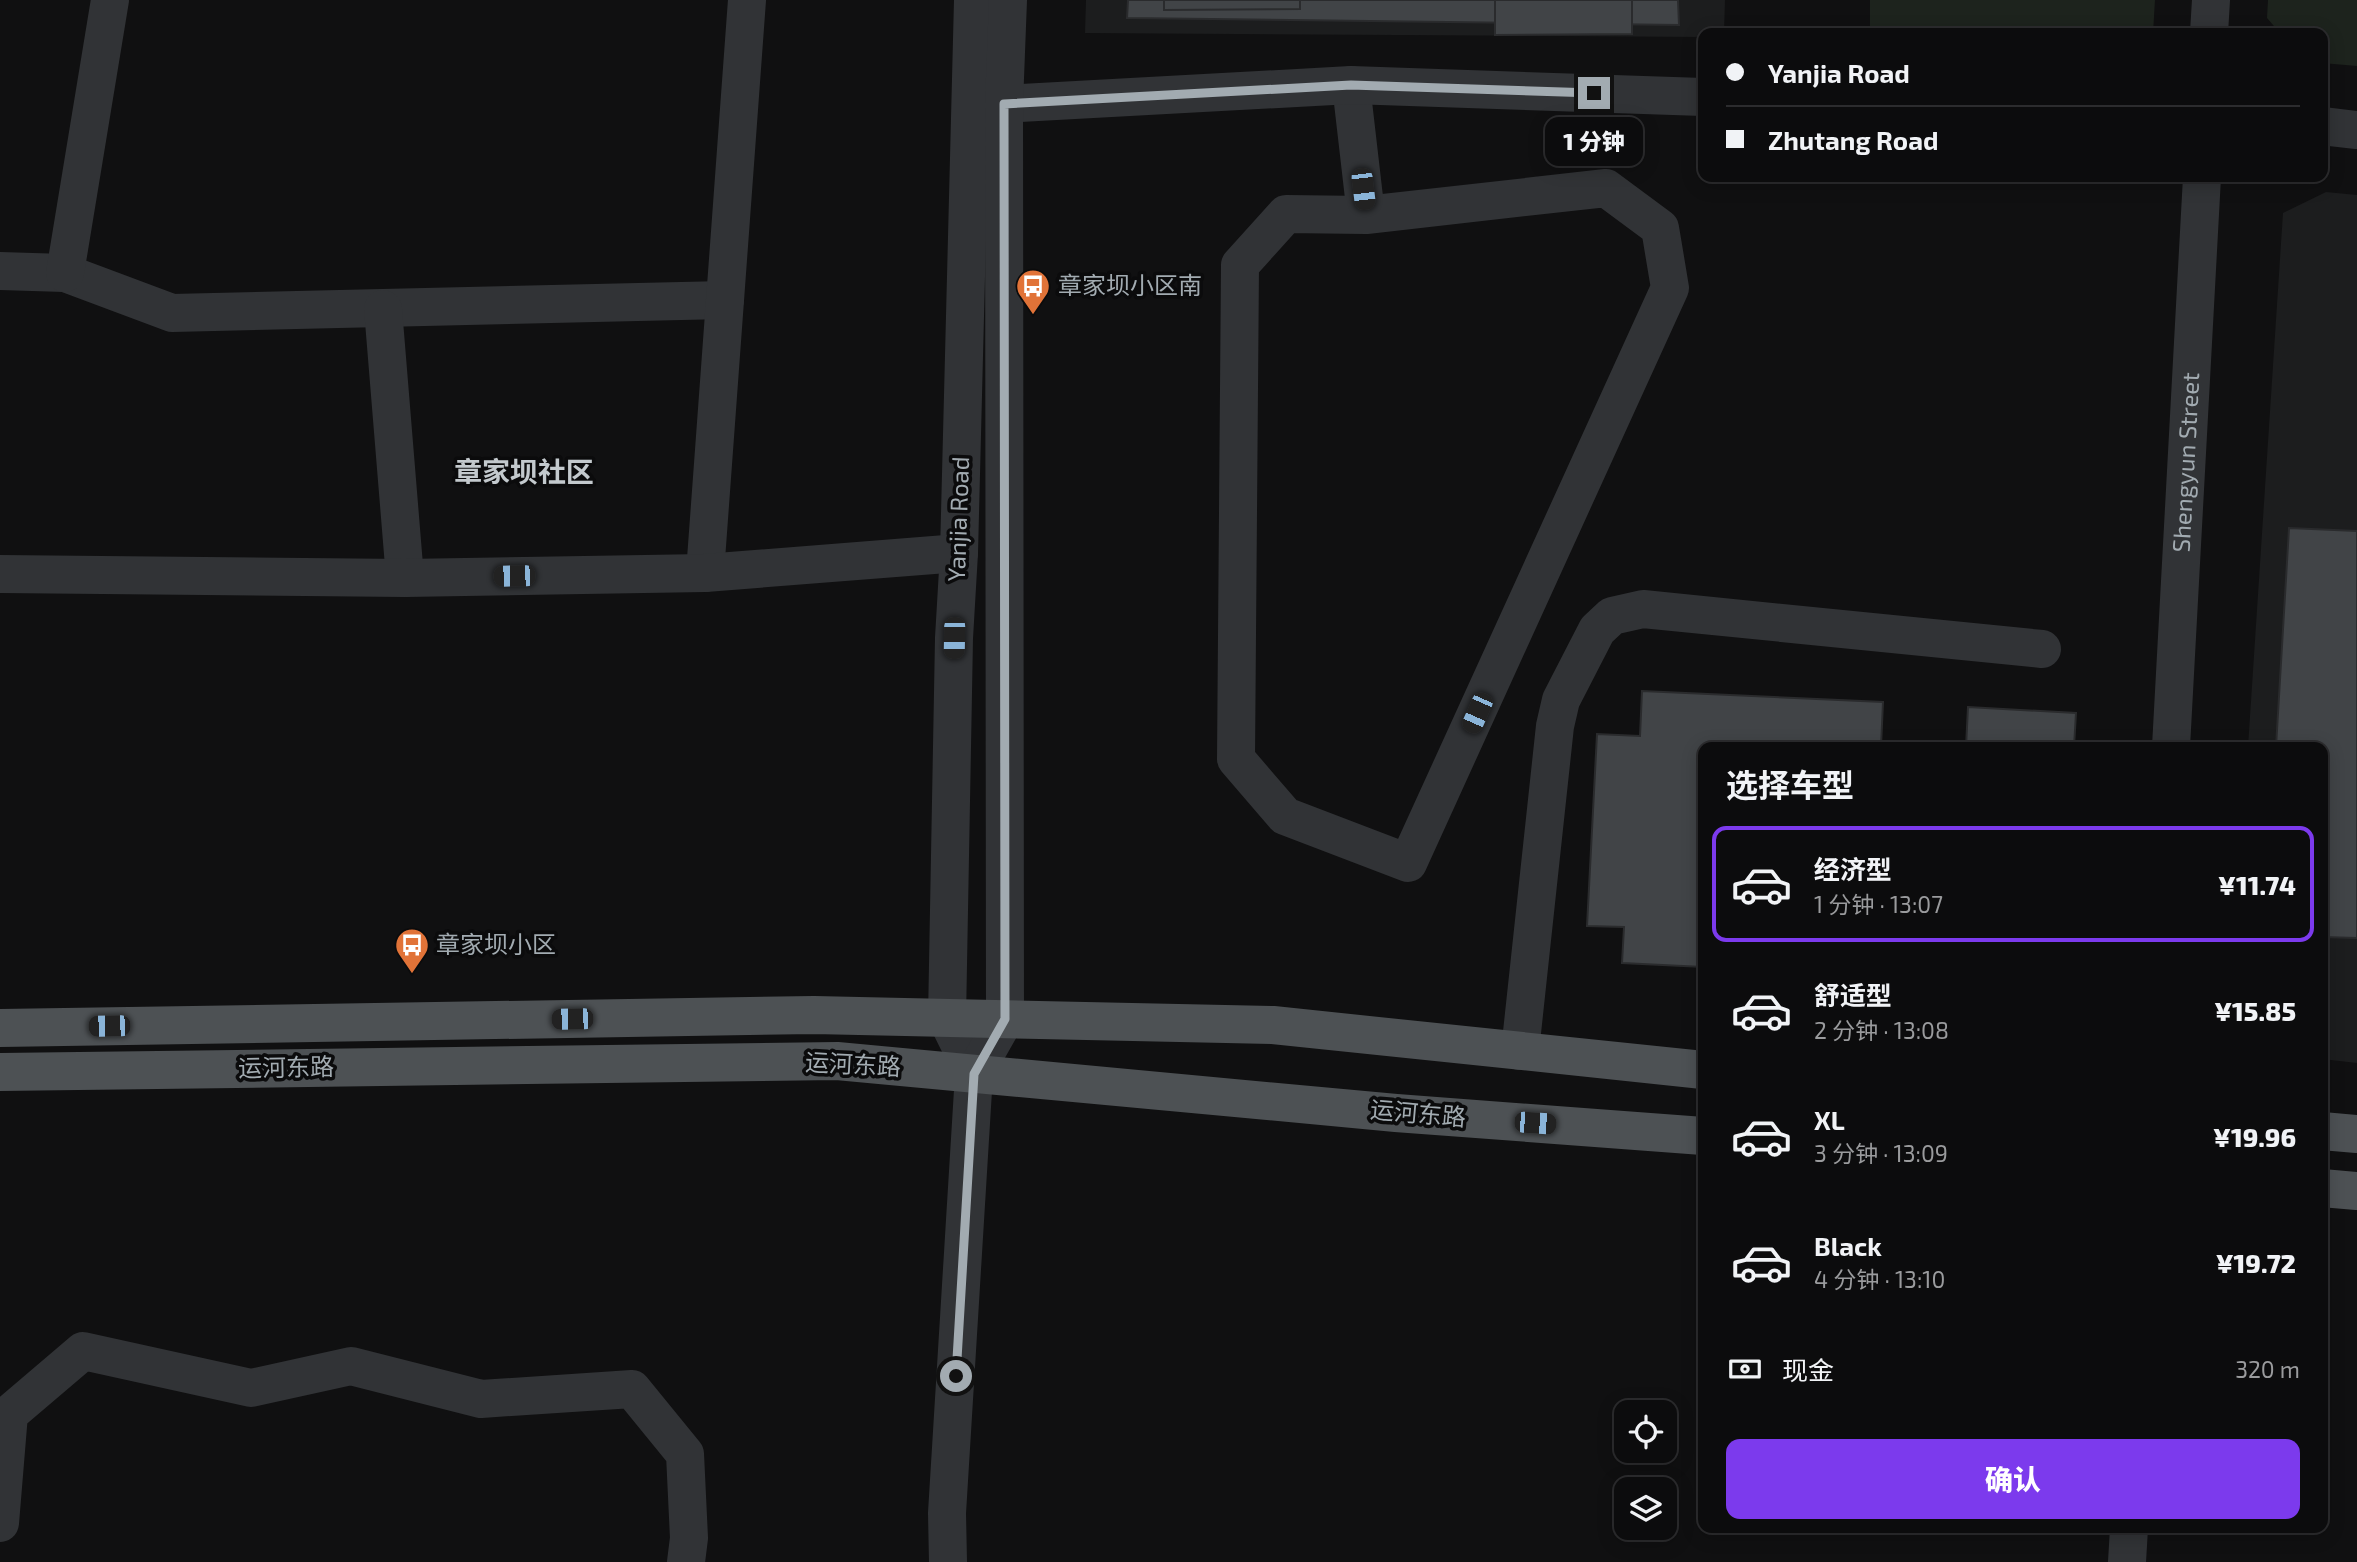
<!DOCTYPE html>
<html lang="zh">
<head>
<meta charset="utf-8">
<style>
  body { margin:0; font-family:"Exo 2","Noto Sans SC",sans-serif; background:#151516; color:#f1f3f6; height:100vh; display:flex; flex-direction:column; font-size:26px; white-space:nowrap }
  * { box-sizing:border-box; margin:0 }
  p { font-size:23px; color:#9a9b9d }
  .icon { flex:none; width:38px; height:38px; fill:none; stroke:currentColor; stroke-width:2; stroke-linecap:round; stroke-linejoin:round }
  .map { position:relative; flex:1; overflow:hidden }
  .panel { position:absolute; left:1698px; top:742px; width:630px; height:791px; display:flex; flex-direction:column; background:#0c0c0d; border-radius:14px; box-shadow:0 4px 18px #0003,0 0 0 2px #2c2c2e }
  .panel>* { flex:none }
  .top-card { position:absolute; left:1698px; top:28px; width:630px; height:154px; border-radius:14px; box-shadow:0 4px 18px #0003,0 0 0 2px #2c2c2e; display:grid; align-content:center; height:154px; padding:0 28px; background:#0c0c0d }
  .controls { position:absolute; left:1614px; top:1400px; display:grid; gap:14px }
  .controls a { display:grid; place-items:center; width:63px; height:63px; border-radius:14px; background:#0c0c0d; box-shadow:0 4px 18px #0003,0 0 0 2px #2c2c2e; font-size:35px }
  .end { position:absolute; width:32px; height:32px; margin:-16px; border:9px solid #a2abb1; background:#111; box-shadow:0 0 0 4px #111 }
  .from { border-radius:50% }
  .bubble { position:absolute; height:49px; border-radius:14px; background:#0c0c0d; box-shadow:0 4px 18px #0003,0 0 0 2px #2c2c2e; font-size:23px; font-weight:800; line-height:49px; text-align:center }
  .car { position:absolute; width:21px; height:42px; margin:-21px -10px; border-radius:9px; box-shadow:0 0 5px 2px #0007; background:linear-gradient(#222 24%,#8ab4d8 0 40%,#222 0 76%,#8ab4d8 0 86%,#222 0) }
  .top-card b { display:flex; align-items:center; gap:24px; height:66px; font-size:26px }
  .top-card b+b { border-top:2px solid #2c2c2e }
  .top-card i { width:18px; height:18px; background:#f1f3f6 }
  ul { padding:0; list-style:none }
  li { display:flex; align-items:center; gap:21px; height:116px; margin:0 14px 10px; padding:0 14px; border:4px solid transparent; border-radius:14px }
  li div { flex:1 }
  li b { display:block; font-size:26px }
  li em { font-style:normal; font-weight:800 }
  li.current { border-color:#7c3aed }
  li>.icon { width:63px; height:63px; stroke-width:1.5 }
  h2 { padding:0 28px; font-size:32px; line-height:84px }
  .pay { display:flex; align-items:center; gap:18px; height:77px; padding:0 28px; font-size:26px }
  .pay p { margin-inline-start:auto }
  .action { display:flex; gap:14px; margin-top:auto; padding:14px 28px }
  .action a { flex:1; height:80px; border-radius:14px; background:#7c3aed; color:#fff; font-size:28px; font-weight:800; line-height:80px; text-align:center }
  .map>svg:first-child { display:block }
  .built { fill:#1c1d1e }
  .green { fill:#1d231d }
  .building { fill:#414447; stroke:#2a2b2d; stroke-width:2 }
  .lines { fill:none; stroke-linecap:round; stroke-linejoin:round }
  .minor { stroke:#313336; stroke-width:38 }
  .major { stroke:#4d5154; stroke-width:38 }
  .route { stroke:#a2abb1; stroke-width:9 }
  .labels { text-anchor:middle; stroke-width:7; stroke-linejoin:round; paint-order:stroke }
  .poi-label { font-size:24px; fill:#a2abb1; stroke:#0b0b0c; text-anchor:start }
  .street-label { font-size:24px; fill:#a2abb1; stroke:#0b0b0c }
  .quarter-label { font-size:28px; font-weight:bold; fill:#c3c9cd; stroke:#0b0b0c }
</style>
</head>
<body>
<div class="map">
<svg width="2357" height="1562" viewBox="0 0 2357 1562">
  <rect width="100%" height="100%" fill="#101011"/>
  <g class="built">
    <path d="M1086,0H1725L1724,33H1703V37L1085,33Z"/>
    <path d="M2326,192L2357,195V1063L2322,1059V747H2248L2283,213Z"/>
  </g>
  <g class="green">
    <path d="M1870,0H2155L2153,33H1870Z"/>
    <path d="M2268,0H2357V66L2322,63V33H2280L2267,18Z"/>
  </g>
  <g class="building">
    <path d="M1128,0H1678L1679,25L1127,18Z"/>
    <path d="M1164,0H1300V9L1164,10Z"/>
    <path d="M1495,0H1632V34L1495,35Z"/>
    <path d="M2289,528L2357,531V938L2322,937V747H2276Z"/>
    <path d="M1642,691L1883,702L1881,747H1703V967L1622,963L1624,927L1587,926L1597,734L1640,736Z"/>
    <path d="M1968,707L2076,713L2074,747H1966Z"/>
  </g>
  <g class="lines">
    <g class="minor">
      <path d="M973,0L959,553L954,638L947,1019L974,1074"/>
      <path d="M2209,33L2211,0"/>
      <path d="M1351,85L1366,215L1286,214L1240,265L1236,759L1285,816L1408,863L1670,288L1660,228L1606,188L1366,215"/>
      <path d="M1004,104L1351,85L1703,97"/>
      <path d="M2322,126L2357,130"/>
      <path d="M0,271L65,273L172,313L725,300"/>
      <path d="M65,273L110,0"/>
      <path d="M383,309L405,578"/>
      <path d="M705,573L747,0"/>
      <path d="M0,574L405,578L705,573L959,553"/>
      <path id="s1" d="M2171,747L2202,177"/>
      <path d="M1520,1051L1555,726L1561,700L1597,630L1612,616L1643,609L2042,649"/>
      <path d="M0,1523L9,1414L83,1351L251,1388L351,1366L481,1399L632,1389L685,1454L689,1538L686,1562"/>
      <path d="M948,1562L947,1513L974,1074L1005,1019L1004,104L1008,0"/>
      <path d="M2127,1562L2129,1528"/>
    </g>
    <g class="major">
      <path d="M0,1028L814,1015L1273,1025L1703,1070"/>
      <path d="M0,1072L837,1061L1396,1113L1703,1136"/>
      <path d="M2322,1131L2357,1134"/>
      <path d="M2322,1188L2357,1191"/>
    </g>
  </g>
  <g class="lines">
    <path class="route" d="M956,1376L974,1074L1005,1019L1004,104L1351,85L1594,93"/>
  </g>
  <defs>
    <g id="bus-pin" transform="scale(1.75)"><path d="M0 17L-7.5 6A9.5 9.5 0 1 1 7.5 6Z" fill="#e17338" stroke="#0b0b0c"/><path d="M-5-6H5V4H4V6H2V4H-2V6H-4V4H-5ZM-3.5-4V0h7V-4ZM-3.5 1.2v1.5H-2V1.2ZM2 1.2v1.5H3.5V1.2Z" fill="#fff"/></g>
  </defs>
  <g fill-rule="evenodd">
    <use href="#bus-pin" x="1033" y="286"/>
    <use href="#bus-pin" x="412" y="945"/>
  </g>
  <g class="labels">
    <g class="poi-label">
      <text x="1058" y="294">章家坝小区南</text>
      <text x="436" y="953">章家坝小区</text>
    </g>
    <g class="street-label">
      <text dy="8" stroke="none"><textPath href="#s1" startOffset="285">Shengyun Street</textPath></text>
      <text transform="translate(959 519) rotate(-88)" y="8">Yanjia Road</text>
      <text transform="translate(853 1065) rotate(3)" y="8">运河东路</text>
      <text transform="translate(286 1068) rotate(-1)" y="8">运河东路</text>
      <text transform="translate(1418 1114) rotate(5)" y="8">运河东路</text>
    </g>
    <g class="quarter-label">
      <text x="524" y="482">章家坝社区</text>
    </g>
  </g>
</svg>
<div class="controls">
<a><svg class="icon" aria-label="locate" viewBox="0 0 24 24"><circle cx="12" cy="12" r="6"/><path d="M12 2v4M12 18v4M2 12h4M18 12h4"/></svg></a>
<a><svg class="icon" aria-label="layers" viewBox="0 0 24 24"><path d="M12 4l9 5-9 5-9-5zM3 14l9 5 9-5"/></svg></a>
</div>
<i class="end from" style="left:956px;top:1376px"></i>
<i class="end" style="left:1594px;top:93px"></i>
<div class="bubble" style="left:1545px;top:117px;width:98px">1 分钟</div>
<i class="car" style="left:1363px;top:189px;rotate:173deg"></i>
<i class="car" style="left:514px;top:576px;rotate:269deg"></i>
<i class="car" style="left:954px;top:638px;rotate:181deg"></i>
<i class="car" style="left:1477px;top:713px;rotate:204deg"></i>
<i class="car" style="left:572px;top:1019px;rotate:269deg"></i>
<i class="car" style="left:109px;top:1026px;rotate:269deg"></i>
<i class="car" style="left:1535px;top:1123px;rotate:94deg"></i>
<div class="top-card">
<b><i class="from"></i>Yanjia Road</b>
<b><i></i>Zhutang Road</b>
</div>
<section class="panel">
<h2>选择车型</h2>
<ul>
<li class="current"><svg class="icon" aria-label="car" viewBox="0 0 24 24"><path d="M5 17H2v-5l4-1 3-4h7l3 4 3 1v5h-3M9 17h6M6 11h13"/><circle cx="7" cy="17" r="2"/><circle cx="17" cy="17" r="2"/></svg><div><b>经济型</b><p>1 分钟 · 13:07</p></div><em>¥11.74</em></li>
<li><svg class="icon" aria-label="car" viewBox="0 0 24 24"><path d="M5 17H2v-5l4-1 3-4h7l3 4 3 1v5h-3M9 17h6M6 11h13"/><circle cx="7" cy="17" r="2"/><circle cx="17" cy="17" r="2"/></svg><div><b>舒适型</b><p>2 分钟 · 13:08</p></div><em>¥15.85</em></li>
<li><svg class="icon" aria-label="car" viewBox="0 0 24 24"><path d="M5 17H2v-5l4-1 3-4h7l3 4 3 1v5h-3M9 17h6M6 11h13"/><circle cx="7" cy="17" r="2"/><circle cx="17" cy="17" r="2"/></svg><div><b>XL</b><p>3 分钟 · 13:09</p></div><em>¥19.96</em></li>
<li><svg class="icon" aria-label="car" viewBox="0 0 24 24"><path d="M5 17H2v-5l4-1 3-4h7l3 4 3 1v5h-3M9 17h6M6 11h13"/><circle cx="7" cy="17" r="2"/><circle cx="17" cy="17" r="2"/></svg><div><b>Black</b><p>4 分钟 · 13:10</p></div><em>¥19.72</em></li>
</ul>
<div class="pay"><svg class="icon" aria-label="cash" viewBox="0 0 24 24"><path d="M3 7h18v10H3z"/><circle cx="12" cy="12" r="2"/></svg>现金<p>320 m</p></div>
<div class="action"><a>确认</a></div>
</section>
</div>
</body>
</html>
